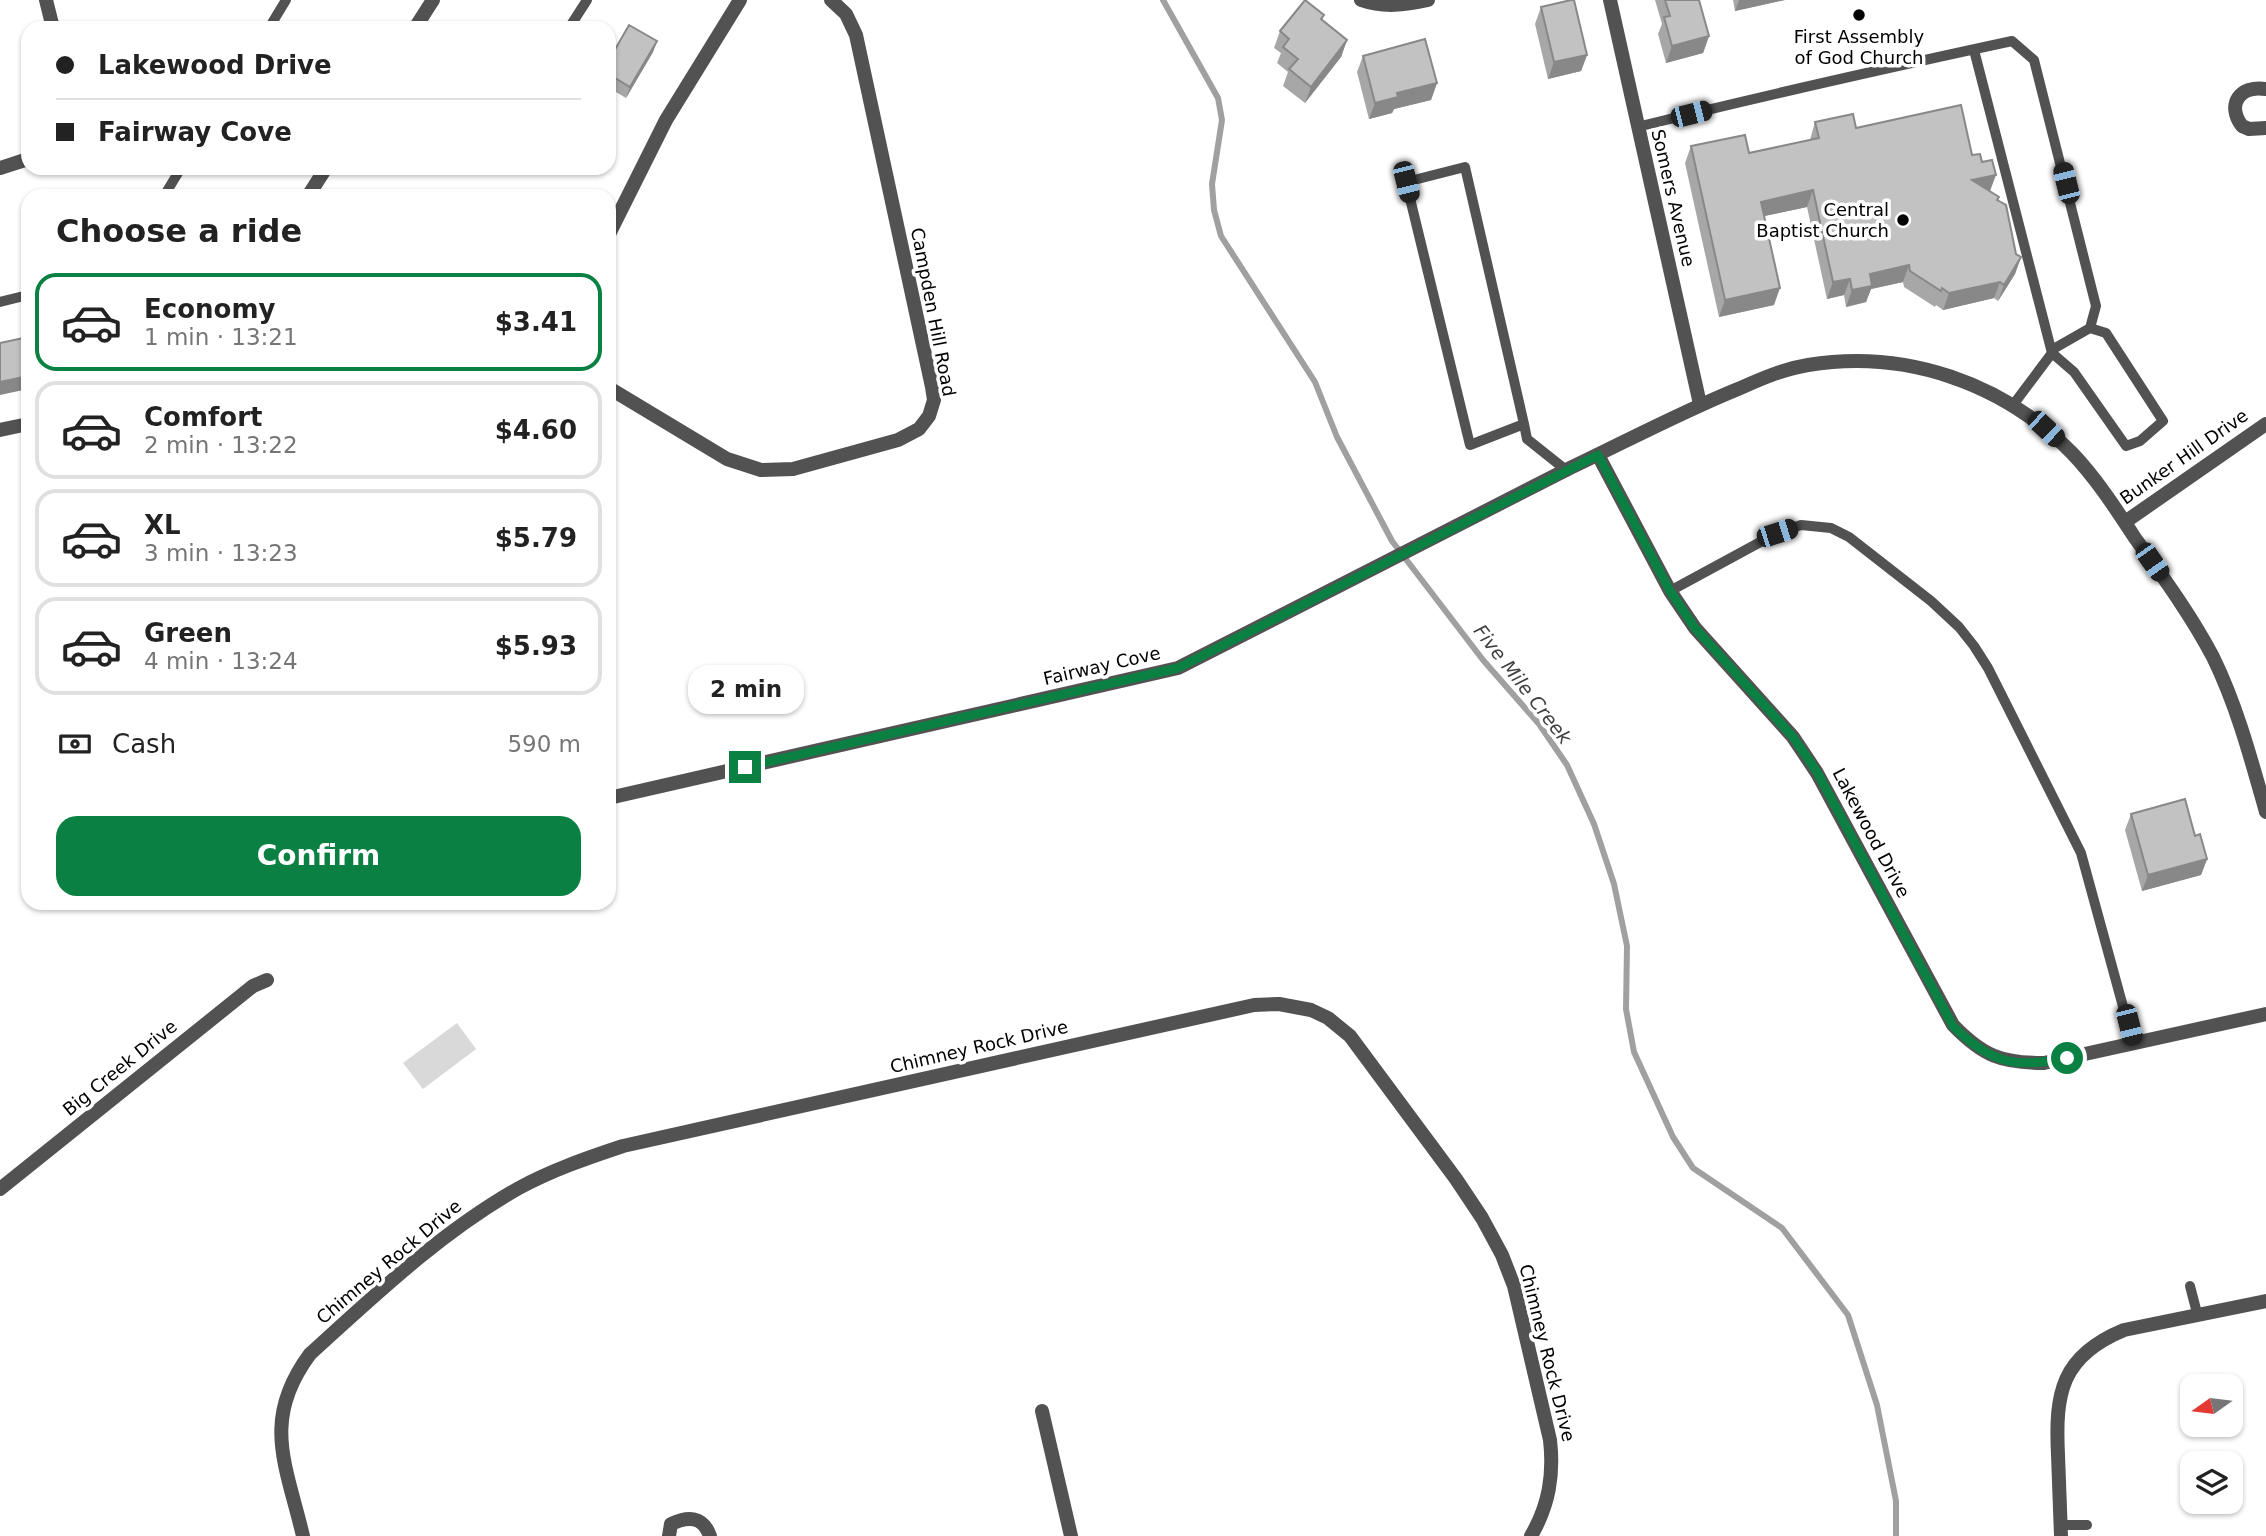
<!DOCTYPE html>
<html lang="en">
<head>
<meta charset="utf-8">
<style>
  body { margin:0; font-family:"DejaVu Sans",sans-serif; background:#f6f6f6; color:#222; height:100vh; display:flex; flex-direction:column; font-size:26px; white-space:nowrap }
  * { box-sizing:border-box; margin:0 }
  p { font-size:23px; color:#767676 }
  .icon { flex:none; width:38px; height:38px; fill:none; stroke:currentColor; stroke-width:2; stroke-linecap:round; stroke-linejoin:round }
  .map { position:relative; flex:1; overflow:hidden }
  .sheet { position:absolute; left:21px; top:189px; width:595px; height:721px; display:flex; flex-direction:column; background:#fff; border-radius:21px; box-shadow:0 2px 5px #0004 }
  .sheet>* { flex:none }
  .guide { position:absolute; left:21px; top:21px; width:595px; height:154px; border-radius:21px; box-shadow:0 2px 5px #0004; display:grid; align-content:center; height:154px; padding:0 35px; background:#fff }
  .needle { width:46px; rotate:256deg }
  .fabs { position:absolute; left:2180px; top:1374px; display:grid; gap:14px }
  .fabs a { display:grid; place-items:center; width:63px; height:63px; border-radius:14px; background:#fff; box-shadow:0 2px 5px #0004; font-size:35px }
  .end { position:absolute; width:32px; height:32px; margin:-16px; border:9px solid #0b8043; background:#fff; box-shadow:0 0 0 4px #fff }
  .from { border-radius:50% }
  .bubble { position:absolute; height:49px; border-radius:21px; background:#fff; box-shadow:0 2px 5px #0004; font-size:23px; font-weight:700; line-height:49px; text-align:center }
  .car { position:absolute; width:21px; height:42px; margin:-21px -10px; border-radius:9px; box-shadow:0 0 5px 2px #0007; background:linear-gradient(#222 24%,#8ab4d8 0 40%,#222 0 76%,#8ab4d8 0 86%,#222 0) }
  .guide b { display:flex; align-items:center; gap:24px; height:66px; font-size:26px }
  .guide b+b { border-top:2px solid #e0e0e0 }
  .guide i { width:18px; height:18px; background:#222 }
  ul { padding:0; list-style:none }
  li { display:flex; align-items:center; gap:21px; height:98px; margin:0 14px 10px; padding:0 21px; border:4px solid #e0e0e0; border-radius:21px }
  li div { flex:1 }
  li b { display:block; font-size:26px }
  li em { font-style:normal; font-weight:700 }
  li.active { border-color:#0b8043 }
  li>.icon { width:63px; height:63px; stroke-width:1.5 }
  h2 { padding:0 35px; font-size:32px; line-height:84px }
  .pay { display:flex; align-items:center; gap:18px; height:77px; padding:0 35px; font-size:26px }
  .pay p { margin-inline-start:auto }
  .button { display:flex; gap:14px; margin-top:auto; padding:14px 35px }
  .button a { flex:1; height:80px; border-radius:21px; background:#0b8043; color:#fff; font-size:28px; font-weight:700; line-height:80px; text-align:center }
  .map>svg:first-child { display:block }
  .grass { fill:#d9d9d9 }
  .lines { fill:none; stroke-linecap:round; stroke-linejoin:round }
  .stream { stroke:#a0a0a0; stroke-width:6 }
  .service { stroke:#525252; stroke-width:10 }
  .minor { stroke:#525252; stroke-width:14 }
  .tertiary { stroke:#525252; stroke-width:14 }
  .wall { fill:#a7a7a7 }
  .shaded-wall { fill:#888 }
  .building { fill:#c2c2c2; stroke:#888; stroke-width:2 }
  .route { stroke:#0b8043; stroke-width:9 }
  .poi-dot { fill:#000; stroke:#fff; stroke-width:2.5 }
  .labels { text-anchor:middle; stroke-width:7; stroke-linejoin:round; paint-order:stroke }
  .poi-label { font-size:18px; fill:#000; stroke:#fff }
  .street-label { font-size:18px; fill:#000; stroke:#fff }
  .water-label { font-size:19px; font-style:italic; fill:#414141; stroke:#fff }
</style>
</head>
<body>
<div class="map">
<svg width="2266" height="1536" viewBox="0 0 2266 1536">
  <rect width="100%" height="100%" fill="#fff"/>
  <path class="grass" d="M457,1023L476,1049L423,1089L403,1063Z"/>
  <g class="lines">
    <path class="stream" d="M1163,0L1218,98L1222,120L1212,184L1214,210L1221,236L1315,382L1337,437L1392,541L1483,660L1539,724L1567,765L1594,824L1614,884L1627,946L1626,1009L1634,1052L1673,1137L1693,1168L1782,1228L1848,1315L1877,1405L1896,1501V1536"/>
    <g class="service">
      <path d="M269,28L286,0"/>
      <path d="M569,28L587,0"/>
      <path d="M1637,127C1762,96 1887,68 2012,41L2034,60L2096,306L2090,328L2055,348L2052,353L1974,50"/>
      <path d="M164,196L181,168"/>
      <path d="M0,302L28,295"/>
      <path d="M2013,405L2052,353L2074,372L2126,446L2140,441L2163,421L2106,333L2090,328"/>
      <path d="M1524,424L1470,445L1406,182L1465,167L1524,424L1527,439L1566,470"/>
      <path d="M1670,591L1777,533L1801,525L1831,528L1849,537L1931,601L1959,627L1974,646L1988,668L2081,853L2133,1043"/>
      <path d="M2190,1286L2197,1313"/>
      <path d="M2061,1525H2087"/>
    </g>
    <g class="minor">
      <path d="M46,0L53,28"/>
      <path d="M1361,0C1384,8 1405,5 1428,0"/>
      <path d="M415,28L433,0"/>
      <path d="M2266,89C2240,85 2226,104 2242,126L2249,129L2266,128"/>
      <path d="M0,168L28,159"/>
      <path d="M308,196L326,168"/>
      <path d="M609,234L666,120L740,0"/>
      <path d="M609,388L727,459L761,470L793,469L898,440L919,429L929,416L934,400L932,387L856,35L846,14L831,0"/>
      <path d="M0,430L28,424"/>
      <path d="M1598,455L1670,591L1695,628L1793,737L1817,773L1953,1025C1983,1056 2001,1063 2044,1063L2266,1014"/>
      <path d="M2125,522L2266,424"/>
      <path d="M609,798L1178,668L1566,470"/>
      <path d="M0,1189L253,986L267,980"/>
      <path d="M1042,1411L1071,1536"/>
      <path d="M303,1536C286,1464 261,1420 310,1354C375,1295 441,1232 519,1188C552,1170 587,1158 623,1146L1254,1005L1279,1004L1311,1010L1328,1018L1350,1036L1456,1179L1482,1218L1502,1255L1514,1286L1550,1440C1554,1475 1549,1505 1531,1536"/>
      <path d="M669,1536L671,1524C688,1516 703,1516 710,1536"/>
      <path d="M2061,1536C2060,1509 2059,1482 2058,1455C2055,1393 2061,1356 2124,1330L2266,1301"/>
    </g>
    <g class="tertiary">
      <path d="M1610,0L1700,404"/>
      <path d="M1566,470C1623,443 1679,413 1738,389C1761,379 1783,369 1808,365C1906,349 2003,383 2072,453C2096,478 2116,509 2135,538C2163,577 2191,615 2213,657C2237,706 2251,759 2266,812"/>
    </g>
  </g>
  <g class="wall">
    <path d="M1655,0H1699L1709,36L1703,53L1666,63L1658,34L1662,24Z"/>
    <path d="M1733,0H1785L1735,11Z"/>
    <path d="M1541,7L1587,55L1581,71L1548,79L1535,24Z"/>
    <path d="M1324,15L1322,21L1347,40L1341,57L1305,103L1283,86L1288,72L1277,63L1281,53L1274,48L1280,31Z"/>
    <path d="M657,41L653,52L626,98L609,88V60Z"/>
    <path d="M1363,56L1437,83L1431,100L1394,109L1392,113L1369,119L1357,72Z"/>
    <path d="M1815,122L1856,128L1972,155L1990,191L1999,197L1998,201L2016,254L2021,257L2015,274L1998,301L1994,298L1943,310L1936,305L1935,307L1904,287L1903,282L1871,289L1866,302L1846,307L1844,295L1827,299L1807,207L1764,216L1774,305L1719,317L1685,163L1691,146L1749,153L1810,140Z"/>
    <path d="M2131,814L2207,859L2201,875L2142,891L2125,830Z"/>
  </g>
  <g class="shaded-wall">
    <path d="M1739,0H1785L1735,11Z"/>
    <path d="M1709,36L1703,53L1666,63L1672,46Z"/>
    <path d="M1347,40L1341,57L1305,103L1311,87Z"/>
    <path d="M657,41L653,52L626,98L630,87Z"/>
    <path d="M1587,55L1581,71L1548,79L1554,62Z"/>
    <path d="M1437,83L1431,100L1394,109L1392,113L1369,119L1375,103L1397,93Z"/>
    <path d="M1996,175L1990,191L1972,180Z"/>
    <path d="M1813,190L1807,207L1755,218L1761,202Z"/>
    <path d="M2021,257L2015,274L1998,301L2004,285Z"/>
    <path d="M1909,265L1903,282L1871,289L1866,302L1846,307L1852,290L1870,274Z"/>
    <path d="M1850,279L1844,295L1827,299L1833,282Z"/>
    <path d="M2000,282L1994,298L1943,310L1949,293Z"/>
    <path d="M1780,288L1774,305L1719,317L1725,300Z"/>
    <path d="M28,376V389L0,395V382Z"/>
    <path d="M2207,859L2201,875L2142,891L2148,875Z"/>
  </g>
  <g class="building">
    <path d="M1305,0L1324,15L1321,19L1347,40L1311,87L1289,69L1298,59L1283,47L1289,39L1280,31Z"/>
    <path d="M1571,0H1574L1587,55L1554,62L1541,7Z"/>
    <path d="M1665,0H1699L1709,36L1672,46L1664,17L1670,16Z"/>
    <path d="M629,25L657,41L630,87L610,75L613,70L609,68V60Z"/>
    <path d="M1425,39L1437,83L1397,93L1398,97L1375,103L1363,56Z"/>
    <path d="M1961,105L1972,155L1980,154L1982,162L1992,160L1996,175L1972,180L1999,197L1997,200L2006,205L2016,254L2021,257L2004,285L2000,282L1949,293L1942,288L1941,291L1910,271L1909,265L1870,274L1872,286L1852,290L1850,279L1833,282L1813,190L1761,202L1780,288L1725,300L1691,146L1745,135L1749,153L1819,138L1815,122L1853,114L1856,128Z"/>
    <path d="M28,337V376L0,382V343Z"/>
    <path d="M2185,799L2195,836L2200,834L2207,859L2148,875L2131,814Z"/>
  </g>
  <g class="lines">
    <path class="route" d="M745,767L1178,668L1598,455L1670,591L1695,628L1793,737L1817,772L1953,1026C1990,1063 2015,1069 2067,1058"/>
  </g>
  <g class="poi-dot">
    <circle cx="1859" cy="15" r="7"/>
    <circle cx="1903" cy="220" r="7"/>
  </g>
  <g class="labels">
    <g class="poi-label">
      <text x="1859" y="43">First Assembly<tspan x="1859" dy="21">of God Church</tspan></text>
      <text x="1889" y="216" text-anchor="end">Central<tspan x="1889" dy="21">Baptist Church</tspan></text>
    </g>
    <g class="street-label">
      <text transform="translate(1673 198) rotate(77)" y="6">Somers Avenue</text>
      <text transform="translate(933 312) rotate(79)" y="6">Campden Hill Road</text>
      <text transform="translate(2184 457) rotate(-35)" y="6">Bunker Hill Drive</text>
      <text transform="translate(1102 666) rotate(-13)" y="6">Fairway Cove</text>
      <text transform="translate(1871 833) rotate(62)" y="6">Lakewood Drive</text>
      <text transform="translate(979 1047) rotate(-13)" y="6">Chimney Rock Drive</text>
      <text transform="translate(120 1068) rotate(-39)" y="6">Big Creek Drive</text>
      <text transform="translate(389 1262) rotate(-40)" y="6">Chimney Rock Drive</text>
      <text transform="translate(1547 1353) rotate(76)" y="6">Chimney Rock Drive</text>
    </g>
    <g class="water-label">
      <text transform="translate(1523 684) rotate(52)" y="7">Five Mile Creek</text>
    </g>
  </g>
</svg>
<div class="fabs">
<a><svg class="needle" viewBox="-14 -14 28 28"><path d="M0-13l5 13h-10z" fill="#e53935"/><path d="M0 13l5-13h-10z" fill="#767676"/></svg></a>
<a><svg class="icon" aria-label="layers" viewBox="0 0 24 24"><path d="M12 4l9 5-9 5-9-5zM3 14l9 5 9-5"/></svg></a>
</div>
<i class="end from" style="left:2067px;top:1058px"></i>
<i class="end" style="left:745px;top:767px"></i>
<div class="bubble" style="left:688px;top:665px;width:116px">2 min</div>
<i class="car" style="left:1691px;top:114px;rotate:76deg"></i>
<i class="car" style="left:1406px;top:182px;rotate:166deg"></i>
<i class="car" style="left:2066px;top:183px;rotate:346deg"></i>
<i class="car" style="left:2046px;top:429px;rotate:133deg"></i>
<i class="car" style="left:1777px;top:533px;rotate:72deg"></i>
<i class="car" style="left:2152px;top:562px;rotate:145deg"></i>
<i class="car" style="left:2129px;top:1025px;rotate:166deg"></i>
<div class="guide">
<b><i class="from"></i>Lakewood Drive</b>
<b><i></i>Fairway Cove</b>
</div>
<section class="sheet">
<h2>Choose a ride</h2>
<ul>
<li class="active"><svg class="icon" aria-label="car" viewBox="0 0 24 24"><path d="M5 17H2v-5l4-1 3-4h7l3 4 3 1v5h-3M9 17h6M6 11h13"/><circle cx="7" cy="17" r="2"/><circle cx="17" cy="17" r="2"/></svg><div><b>Economy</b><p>1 min · 13:21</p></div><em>$3.41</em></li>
<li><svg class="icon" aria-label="car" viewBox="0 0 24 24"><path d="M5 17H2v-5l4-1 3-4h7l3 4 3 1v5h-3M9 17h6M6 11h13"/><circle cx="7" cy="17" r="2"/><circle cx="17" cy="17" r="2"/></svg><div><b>Comfort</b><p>2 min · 13:22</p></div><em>$4.60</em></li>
<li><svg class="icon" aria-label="car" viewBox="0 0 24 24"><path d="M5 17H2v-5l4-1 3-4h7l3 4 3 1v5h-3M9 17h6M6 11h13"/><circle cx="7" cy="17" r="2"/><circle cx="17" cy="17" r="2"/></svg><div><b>XL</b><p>3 min · 13:23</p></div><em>$5.79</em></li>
<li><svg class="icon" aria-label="car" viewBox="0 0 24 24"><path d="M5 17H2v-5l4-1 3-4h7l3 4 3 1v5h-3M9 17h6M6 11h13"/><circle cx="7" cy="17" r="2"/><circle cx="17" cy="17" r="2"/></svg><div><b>Green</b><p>4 min · 13:24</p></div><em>$5.93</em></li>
</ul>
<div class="pay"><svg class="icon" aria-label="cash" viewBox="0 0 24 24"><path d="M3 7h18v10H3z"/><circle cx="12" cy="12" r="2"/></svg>Cash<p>590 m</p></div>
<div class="button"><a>Confirm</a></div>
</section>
</div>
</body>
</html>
